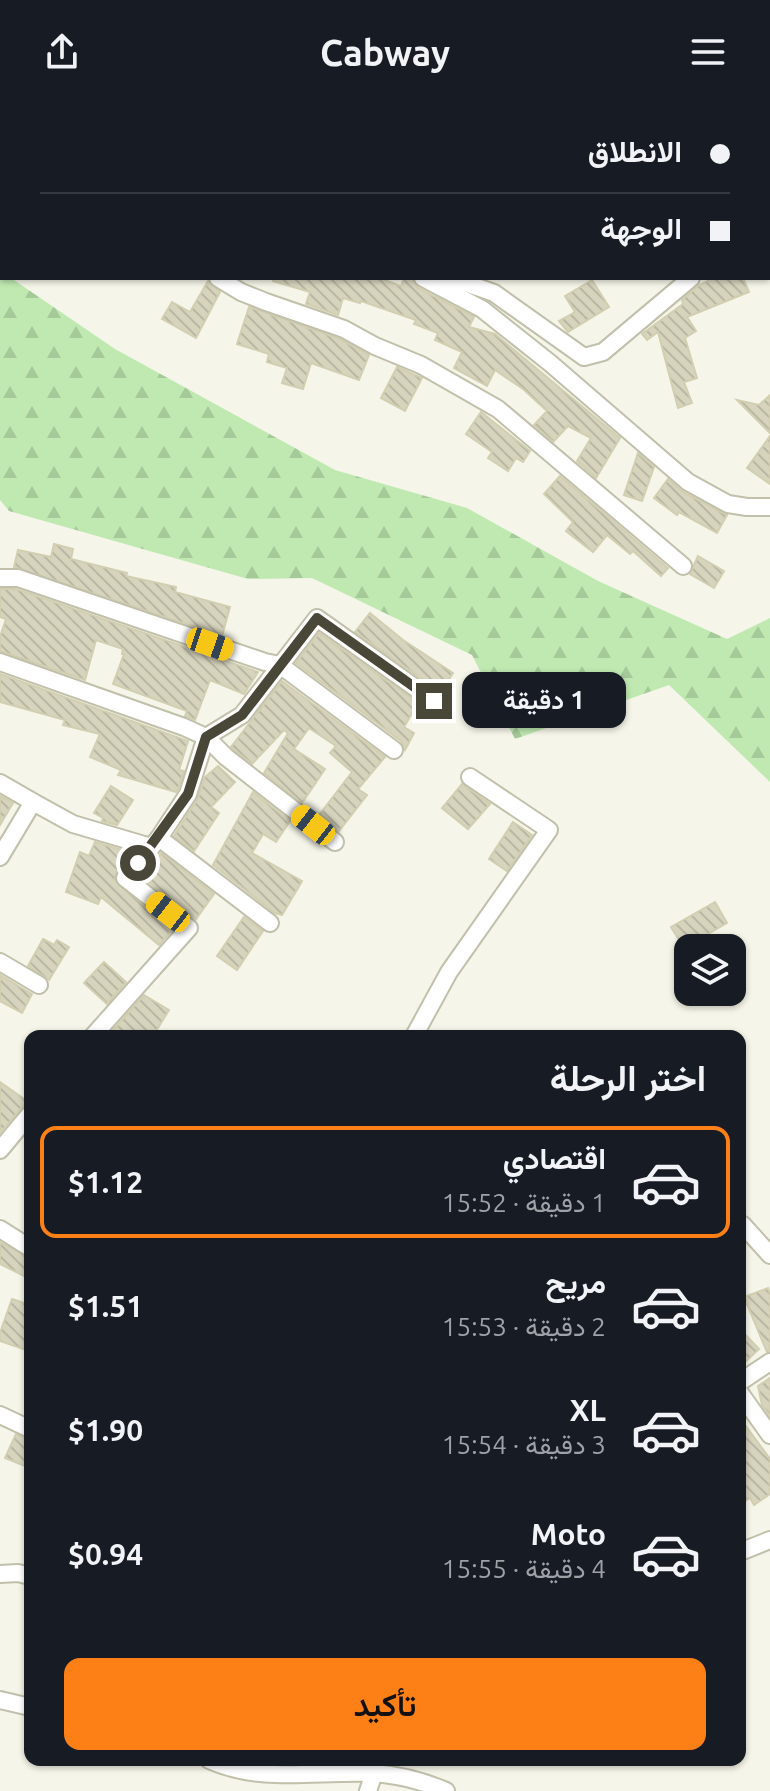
<!DOCTYPE html>
<html lang="ar">
<head>
<meta charset="utf-8">
<style>
  body { margin:0; font-family:Ubuntu,Vazirmatn,sans-serif; background:#242831; color:#f1f3f6; direction:rtl; height:100vh; display:flex; flex-direction:column; font-size:30px; white-space:nowrap }
  * { box-sizing:border-box; margin:0 }
  p { font-size:26px; color:#9ea1a6 }
  .icon { flex:none; width:44px; height:44px; fill:none; stroke:currentColor; stroke-width:2; stroke-linecap:round; stroke-linejoin:round }
  .map { position:relative; flex:1; overflow:hidden; direction:ltr }
  .drawer { position:absolute; left:24px; top:926px; width:722px; height:736px; display:flex; flex-direction:column; background:#171b24; border-radius:16px; box-shadow:0 2px 6px #0004; direction:rtl }
  .drawer>* { flex:none }
  .guide { position:absolute; left:0px; top:0px; width:770px; height:176px; box-shadow:0 2px 6px #0004; direction:rtl; display:grid; align-content:center; height:176px; padding:0 40px; background:#171b24 }
  .controls { position:absolute; left:674px; top:830px; display:grid; gap:16px }
  .controls a { display:grid; place-items:center; width:72px; height:72px; border-radius:16px; background:#171b24; box-shadow:0 2px 6px #0004; font-size:40px }
  .end { position:absolute; width:36px; height:36px; margin:-18px; border:10px solid #494737; background:#fff; box-shadow:0 0 0 4px #fff }
  .from { border-radius:50% }
  .bubble { position:absolute; height:56px; border-radius:16px; background:#171b24; box-shadow:0 2px 6px #0004; font-size:26px; font-weight:600; line-height:56px; text-align:center; direction:rtl }
  .car { position:absolute; width:24px; height:48px; margin:-24px -12px; border-radius:10px; box-shadow:0 0 6px 2px #0007; background:linear-gradient(#f5c518 24%,#345 0 40%,#f5c518 0 76%,#345 0 86%,#f5c518 0) }
  .guide b { display:flex; align-items:center; gap:28px; height:76px; font-size:30px }
  .guide b+b { border-top:2px solid #363941 }
  .guide i { width:20px; height:20px; background:#f1f3f6 }
  ul { padding:0; list-style:none }
  li { display:flex; align-items:center; gap:24px; height:112px; margin:0 16px 12px; padding:0 24px; border:4px solid transparent; border-radius:16px }
  li div { flex:1 }
  li b { display:block; font-size:30px }
  li em { font-style:normal; font-weight:600 }
  li.on { border-color:#fd8017 }
  li>.icon { width:72px; height:72px; stroke-width:1.5 }
  h2 { padding:0 40px; font-size:36px; line-height:96px }
  .primary-button { display:flex; gap:16px; margin-top:auto; padding:16px 40px }
  .primary-button a { flex:1; height:92px; border-radius:16px; background:#fd8017; color:#111; font-size:32px; font-weight:600; line-height:92px; text-align:center }
  header { display:flex; justify-content:space-between; align-items:center; height:104px; padding:0 40px; background:#171b24; font-size:36px; font-weight:600 }
  .map>svg:first-child { display:block }
  .forest { fill:url(#forest-firs) }
  .building { fill:url(#building-back-hatch); stroke:#d2cfb1; stroke-width:2 }
  .lines { fill:none; stroke-linecap:round; stroke-linejoin:round }
  .minor-casing { stroke:#c1c0ab; stroke-width:20 }
  .minor { stroke:#fff; stroke-width:16 }
  .route { stroke:#494737; stroke-width:10 }
</style>
</head>
<body>
<header><svg class="icon" aria-label="menu" viewBox="0 0 24 24"><path d="M4 6h16M4 12h16M4 18h16"/></svg>Cabway<svg class="icon" aria-label="share" viewBox="0 0 24 24"><path d="M12 15V3M7 8l5-5 5 5M5 13v7h14v-7"/></svg></header>
<div class="map">
<svg width="770" height="1687" viewBox="0 0 770 1687">
  <defs>
    <pattern id="forest-firs" width="22" height="20" patternUnits="userSpaceOnUse" patternTransform="scale(2)"><rect width="22" height="20" fill="#bfe9b1"/><path d="M5 1l3.5 6h-7zM16 11l3.5 6h-7z" fill="#a6c999"/></pattern>
    <pattern id="building-back-hatch" width="6" height="6" patternUnits="userSpaceOnUse" patternTransform="scale(2)"><rect width="6" height="6" fill="#d7d4be"/><path d="M-1 5l2 2M0 0l6 6M5-1l2 2" fill="none" stroke="#bab7a4"/></pattern>
  </defs>
  <rect width="100%" height="100%" fill="#f5f5e9"/>
  <path class="forest" d="M0,166L2,174H11L115,245L335,366L467,404L598,477L727,535L770,514V678L669,581L515,635L472,551L312,474L248,475L9,407L0,396Z"/>
  <g class="building">
    <path d="M274,174H379L401,182L404,174L412,175L418,184L474,213L469,223L495,230L620,334L596,374L577,357L591,334L568,322L553,338L534,321L547,307L523,285L495,266L487,282L454,264L462,248L435,236L438,229L414,220L416,216L361,197L360,199L343,194L338,211L306,200L310,188L273,177Z"/>
    <path d="M707,174H743L749,188L687,213L696,227L685,234L697,274L684,278L692,299L678,304L658,228L647,236L642,230L683,200L682,196L699,181L708,177Z"/>
    <path d="M592,176L609,203L568,228L559,217L575,208L565,192Z"/>
    <path d="M208,177L220,188L196,234L162,215L172,198L190,208Z"/>
    <path d="M249,203L340,235L369,251L359,276L311,259L303,285L282,279L287,264L267,258L269,250L237,240Z"/>
    <path d="M397,263L422,274L405,307L381,294Z"/>
    <path d="M770,291V329L737,296L759,301Z"/>
    <path d="M481,308L530,347L523,358L516,354L508,367L488,354L492,348L466,330Z"/>
    <path d="M770,332V380L747,364Z"/>
    <path d="M638,349L654,363L642,397L624,391Z"/>
    <path d="M560,372L668,464L661,472L633,447L630,450L607,431L593,448L566,427L573,418L544,390Z"/>
    <path d="M668,375L683,388L727,411L717,429L679,408L677,411L654,394Z"/>
    <path d="M54,440L73,445L71,455L127,469L126,472L176,483L175,488L230,503L222,532L14,463L18,446L51,453Z"/>
    <path d="M698,452L724,467L714,484L690,470Z"/>
    <path d="M0,485H16L258,568L244,590L210,576L195,616L185,612L187,607L113,580L124,550H122L123,545L96,536L85,576L0,547V533L6,515L0,513Z"/>
    <path d="M370,509L403,536L453,569L441,588L355,528Z"/>
    <path d="M319,529L418,599L404,623L414,629L405,646L401,637L296,559Z"/>
    <path d="M0,570L188,637L179,666L184,667L178,685L176,688L118,671L121,666L90,653L100,630L63,621L65,616L0,598Z"/>
    <path d="M282,577L385,653L358,685L367,691L339,727L319,711L352,668L330,649L336,642L309,624L294,645L325,665L302,699L264,669L288,629L284,626L252,660L231,643Z"/>
    <path d="M218,662L235,678L211,703L219,709L194,747L174,732L197,696L205,673Z"/>
    <path d="M462,680L490,700L468,725L442,704Z"/>
    <path d="M111,682L133,696L117,721L102,717L103,714L94,709Z"/>
    <path d="M253,688L290,717L276,738L263,730L252,749L302,777L282,811L275,809L213,761Z"/>
    <path d="M0,692L13,699L0,721Z"/>
    <path d="M513,718L532,731L507,767L489,755Z"/>
    <path d="M95,738L132,749L116,768L115,777L173,825L159,841L101,793L98,800L66,788L80,748L89,752Z"/>
    <path d="M161,749L214,790L196,815L141,772Z"/>
    <path d="M715,798L727,819L684,844L671,823Z"/>
    <path d="M244,813L263,827L237,866L217,852Z"/>
    <path d="M43,835L54,841L57,836L69,843L49,876L28,862Z"/>
    <path d="M104,858L126,878L107,900L84,879Z"/>
    <path d="M0,871L32,890L22,909L0,897Z"/>
    <path d="M144,891L169,906L153,932H108Z"/>
    <path d="M0,978L27,997L0,1029Z"/>
    <path d="M0,1138L30,1155V1175L0,1160Z"/>
    <path d="M768,1184L770,1190V1247L767,1248L744,1193Z"/>
    <path d="M12,1195L30,1201V1233L26,1246L0,1237V1229Z"/>
    <path d="M740,1225L759,1245L740,1263Z"/>
    <path d="M770,1274V1312L762,1301L758,1282Z"/>
    <path d="M740,1314L770,1355V1390L754,1401L750,1394L740,1400Z"/>
    <path d="M16,1330L30,1336V1364L5,1354Z"/>
  </g>
  <g class="lines">
    <g class="minor-casing">
      <g id="minor">
        <path d="M48,0L49,2"/>
        <path d="M248,0L250,2"/>
        <path d="M424,0L427,2"/>
        <path d="M588,0L589,2"/>
        <path d="M721,2L723,0"/>
        <path d="M768,102L770,101"/>
        <path d="M218,174L241,188L266,198L344,225L375,242L421,261L498,305L683,462"/>
        <path d="M423,174L482,205L550,259L688,378L728,400L747,403H770"/>
        <path d="M439,174L457,176L494,189L584,253L603,248L691,174"/>
        <path d="M0,474H18L265,558L280,561L394,646"/>
        <path d="M0,558L184,623L206,633L226,653L335,738"/>
        <path d="M0,679L33,698L0,753"/>
        <path d="M33,698L73,720L151,743"/>
        <path d="M270,819L159,734L188,690L206,633L242,611L317,514L434,597"/>
        <path d="M0,858L39,881"/>
        <path d="M93,932L189,824L125,774L159,734"/>
        <path d="M414,932L449,868L549,726L470,673"/>
        <path d="M0,1046L30,1010"/>
        <path d="M740,1123L743,1121L770,1151"/>
        <path d="M0,1125L30,1144"/>
        <path d="M740,1278L770,1258"/>
        <path d="M740,1289L770,1331"/>
        <path d="M0,1311L30,1325"/>
        <path d="M740,1448L770,1436"/>
        <path d="M0,1470L18,1469L30,1472"/>
        <path d="M0,1596L30,1603"/>
        <path d="M209,1656C262,1680 318,1666 374,1669C399,1671 423,1677 446,1687"/>
        <path d="M368,1687L374,1669"/>
      </g>
    </g>
    <use href="#minor" class="minor"/>
  </g>
  <g class="lines">
    <path class="route" d="M138,759L188,690L206,633L242,611L317,514L434,597"/>
  </g>
</svg>
<div class="controls">
<a><svg class="icon" aria-label="layers" viewBox="0 0 24 24"><path d="M12 4l9 5-9 5-9-5zM3 14l9 5 9-5"/></svg></a>
</div>
<i class="end from" style="left:138px;top:759px"></i>
<i class="end" style="left:434px;top:597px"></i>
<div class="bubble" style="left:462px;top:568px;width:164px">1 دقيقة</div>
<i class="car" style="left:210px;top:540px;rotate:109deg"></i>
<i class="car" style="left:313px;top:721px;rotate:308deg"></i>
<i class="car" style="left:168px;top:808px;rotate:308deg"></i>
<div class="guide">
<b><i class="from"></i>الانطلاق</b>
<b><i></i>الوجهة</b>
</div>
<section class="drawer">
<h2>اختر الرحلة</h2>
<ul>
<li class="on"><svg class="icon" aria-label="car" viewBox="0 0 24 24"><path d="M5 17H2v-5l4-1 3-4h7l3 4 3 1v5h-3M9 17h6M6 11h13"/><circle cx="7" cy="17" r="2"/><circle cx="17" cy="17" r="2"/></svg><div><b>اقتصادي</b><p>1 دقيقة · 15:52</p></div><em>$1.12</em></li>
<li><svg class="icon" aria-label="car" viewBox="0 0 24 24"><path d="M5 17H2v-5l4-1 3-4h7l3 4 3 1v5h-3M9 17h6M6 11h13"/><circle cx="7" cy="17" r="2"/><circle cx="17" cy="17" r="2"/></svg><div><b>مريح</b><p>2 دقيقة · 15:53</p></div><em>$1.51</em></li>
<li><svg class="icon" aria-label="car" viewBox="0 0 24 24"><path d="M5 17H2v-5l4-1 3-4h7l3 4 3 1v5h-3M9 17h6M6 11h13"/><circle cx="7" cy="17" r="2"/><circle cx="17" cy="17" r="2"/></svg><div><b>XL</b><p>3 دقيقة · 15:54</p></div><em>$1.90</em></li>
<li><svg class="icon" aria-label="car" viewBox="0 0 24 24"><path d="M5 17H2v-5l4-1 3-4h7l3 4 3 1v5h-3M9 17h6M6 11h13"/><circle cx="7" cy="17" r="2"/><circle cx="17" cy="17" r="2"/></svg><div><b>Moto</b><p>4 دقيقة · 15:55</p></div><em>$0.94</em></li>
</ul>
<div class="primary-button"><a>تأكيد</a></div>
</section>
</div>
</body>
</html>
